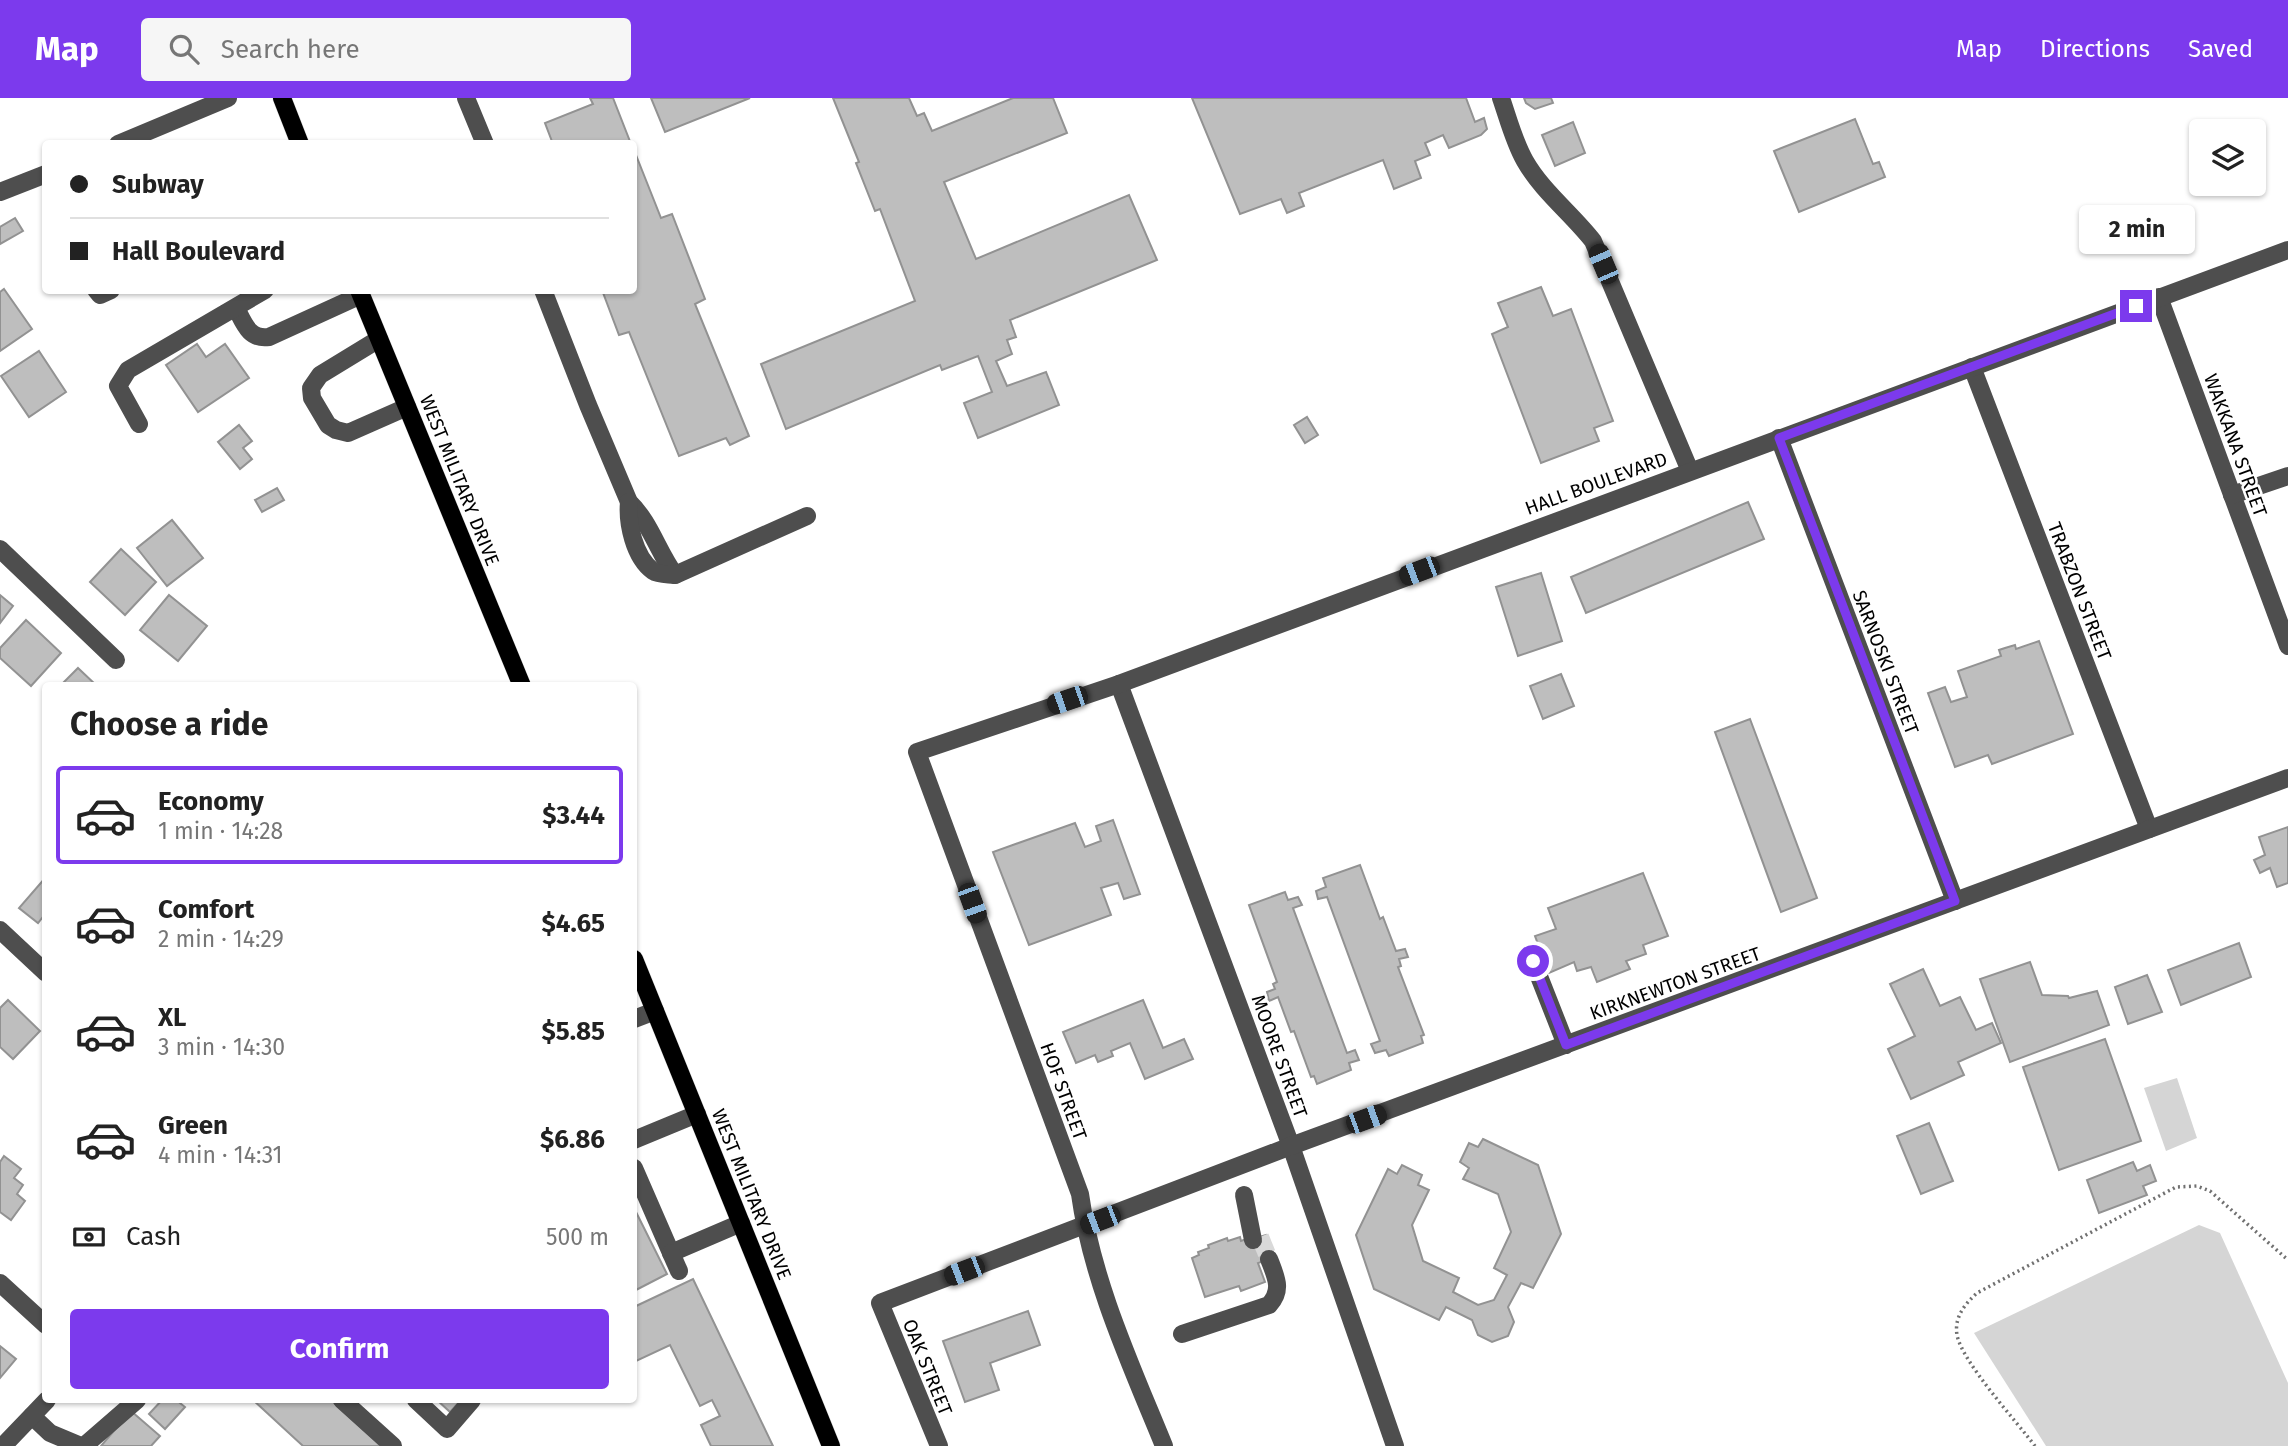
<!DOCTYPE html>
<html lang="en">
<head>
<meta charset="utf-8">
<style>
  body { margin:0; font-family:"Fira Sans",sans-serif; background:#f6f6f6; color:#222; height:100vh; display:flex; flex-direction:column; font-size:26px; white-space:nowrap }
  * { box-sizing:border-box; margin:0 }
  p { font-size:23px; color:#767676 }
  .icon { flex:none; width:38px; height:38px; fill:none; stroke:currentColor; stroke-width:2; stroke-linecap:round; stroke-linejoin:round }
  .map { position:relative; flex:1; overflow:hidden }
  .side { position:absolute; left:42px; top:584px; width:595px; height:721px; display:flex; flex-direction:column; background:#fff; border-radius:7px; box-shadow:0 2px 5px #0004 }
  .side>* { flex:none }
  .top-card { position:absolute; left:42px; top:42px; width:595px; height:154px; border-radius:7px; box-shadow:0 2px 5px #0004; display:grid; align-content:center; height:154px; padding:0 28px; background:#fff }
  .tools { position:absolute; left:2189px; top:21px; display:grid; gap:14px }
  .tools a { display:grid; place-items:center; width:77px; height:77px; border-radius:7px; background:#fff; box-shadow:0 2px 5px #0004; font-size:35px }
  .end { position:absolute; width:32px; height:32px; margin:-16px; border:9px solid #7c3aed; background:#fff; box-shadow:0 0 0 4px #fff }
  .from { border-radius:50% }
  .bubble { position:absolute; height:49px; border-radius:7px; background:#fff; box-shadow:0 2px 5px #0004; font-size:23px; font-weight:700; line-height:49px; text-align:center }
  .car { position:absolute; width:21px; height:42px; margin:-21px -10px; border-radius:9px; box-shadow:0 0 5px 2px #0007; background:linear-gradient(#222 24%,#8ab4d8 0 40%,#222 0 76%,#8ab4d8 0 86%,#222 0) }
  .top-card b { display:flex; align-items:center; gap:24px; height:66px; font-size:26px }
  .top-card b+b { border-top:2px solid #e0e0e0 }
  .top-card i { width:18px; height:18px; background:#222 }
  ul { padding:0; list-style:none }
  li { display:flex; align-items:center; gap:21px; height:98px; margin:0 14px 10px; padding:0 14px; border:4px solid transparent; border-radius:7px }
  li div { flex:1 }
  li b { display:block; font-size:26px }
  li em { font-style:normal; font-weight:700 }
  li.current { border-color:#7c3aed }
  li>.icon { width:63px; height:63px; stroke-width:1.5 }
  h2 { padding:0 28px; font-size:32px; line-height:84px }
  .pay { display:flex; align-items:center; gap:18px; height:77px; padding:0 28px; font-size:26px }
  .pay p { margin-inline-start:auto }
  .button { display:flex; gap:14px; margin-top:auto; padding:14px 28px }
  .button a { flex:1; height:80px; border-radius:7px; background:#7c3aed; color:#fff; font-size:28px; font-weight:700; line-height:80px; text-align:center }
  header { display:flex; align-items:center; gap:42px; box-sizing:border-box; height:98px; padding:0 35px; background:#7c3aed; color:#fff }
  header strong { font-size:33px }
  nav { display:flex; gap:38px; margin-inline-start:auto; font-size:24px }
  .search { width:490px; height:63px; background:#f6f6f6; display:flex; align-items:center; gap:18px; box-sizing:border-box; padding:0 24px; border-radius:7px; color:#767676; font-size:26px }
  .map>svg:first-child { display:block }
  .green { fill:#d5d5d5 }
  .building { fill:#bebebe; stroke:#929292; stroke-width:2 }
  .lines { fill:none; stroke-linecap:round; stroke-linejoin:round }
  .minor-tunnel { stroke:#d9d9d9; stroke-width:18; stroke-dasharray:18 9; stroke-linecap:butt }
  .major-casing { stroke:#dbdbdb; stroke-width:19 }
  .path { stroke:#707070; stroke-width:3.5; stroke-dasharray:2 3.5; stroke-linecap:butt }
  .minor { stroke:#4e4e4e; stroke-width:18 }
  .major { stroke:#000; stroke-width:18 }
  .route { stroke:#7c3aed; stroke-width:9 }
  .labels { text-anchor:middle; stroke-width:5; stroke-linejoin:round; paint-order:stroke }
  .street-label { font-size:19px; fill:#000; stroke:#fff }
</style>
</head>
<body>
<header>
<strong>Map</strong>
<div class="search"><svg class="icon" aria-label="search" viewBox="0 0 24 24"><circle cx="10" cy="10" r="6"/><path d="M15 15l6 6"/></svg>Search here</div>
<nav><a>Map</a><a>Directions</a><a>Saved</a></nav>
</header>
<div class="map">
<svg width="2288" height="1348" viewBox="0 0 2288 1348">
  <rect width="100%" height="100%" fill="#fff"/>
  <g class="green">
    <path d="M2177,980L2197,1040L2166,1053L2144,990Z"/>
    <path d="M2199,1127L2220,1135L2288,1285V1348H2046L1974,1235Z"/>
  </g>
  <g class="building">
    <path d="M590,0H613L631,46H553L545,25L593,6Z"/>
    <path d="M651,0H750L665,34Z"/>
    <path d="M833,0H909L917,18L924,15L932,33L1013,0H1053L1067,35L944,84L976,161L1129,97L1157,162L1010,222L1016,239L1007,242L1012,256L996,263L1007,288L1046,274L1059,307L978,340L964,305L992,294L978,258L942,272L940,267L786,331L761,266L915,203L880,111L875,113L856,65L859,64Z"/>
    <path d="M1192,0H1466L1475,24L1484,20L1487,31L1481,37L1449,50L1443,37L1425,45L1430,57L1415,63L1421,80L1394,91L1383,62L1299,95L1304,108L1287,115L1281,101L1240,116Z"/>
    <path d="M1524,0H1551L1553,5L1535,11L1526,5Z"/>
    <path d="M1855,21L1873,66L1879,64L1885,79L1799,114L1774,53Z"/>
    <path d="M1573,24L1585,55L1555,68L1542,37Z"/>
    <path d="M634,52L661,120L672,116L705,201L695,206L749,338L730,347L726,340L679,358L629,234L619,237L602,192H634Z"/>
    <path d="M15,120L23,133L0,146V129Z"/>
    <path d="M1541,189L1553,218L1571,211L1613,323L1594,330L1599,343L1541,365L1492,236L1508,229L1498,205Z"/>
    <path d="M4,191L32,231L0,253V194Z"/>
    <path d="M197,246L206,259L225,246L249,280L198,314L166,267Z"/>
    <path d="M39,253L66,294L29,319L1,278Z"/>
    <path d="M1307,319L1318,337L1305,345L1294,327Z"/>
    <path d="M239,327L252,343L243,350L252,361L240,371L218,344Z"/>
    <path d="M277,390L284,402L262,414L255,402Z"/>
    <path d="M1748,404L1764,441L1586,515L1571,479Z"/>
    <path d="M172,422L203,460L167,488L137,450Z"/>
    <path d="M121,451L156,484L125,517L90,484Z"/>
    <path d="M1541,475L1562,543L1518,558L1496,489Z"/>
    <path d="M0,497L13,508L0,525Z"/>
    <path d="M169,497L207,528L178,563L140,532Z"/>
    <path d="M26,522L61,555L31,588L0,560V550Z"/>
    <path d="M2039,543L2073,636L1992,666L1988,657L1955,669L1928,595L1945,589L1951,604L1967,599L1958,573L2001,558L1999,552L2005,550L2015,547L2016,551Z"/>
    <path d="M78,570L97,588H60Z"/>
    <path d="M1561,576L1574,608L1543,621L1530,588Z"/>
    <path d="M1750,621L1817,800L1781,814L1715,634Z"/>
    <path d="M1113,722L1140,796L1124,801L1118,785L1101,790L1111,817L1029,847L993,754L1075,725L1085,749L1101,743L1096,728Z"/>
    <path d="M2288,729V785L2277,789L2270,770L2260,775L2254,762L2265,757L2259,739Z"/>
    <path d="M1360,767L1380,821L1383,819L1396,853L1405,851L1408,859L1399,861L1401,868L1398,869L1424,937L1421,938L1423,945L1389,958L1386,952L1375,955L1371,946L1380,943L1327,799L1318,801L1316,793L1326,789L1323,780Z"/>
    <path d="M1643,775L1668,838L1643,847L1646,856L1626,863L1630,871L1597,884L1591,869L1577,873L1574,864L1549,875L1535,838L1556,831L1548,810Z"/>
    <path d="M46,779V815L38,825L19,810Z"/>
    <path d="M1285,794L1288,802L1298,799L1302,807L1293,810L1347,955L1355,952L1359,962L1349,965L1351,972L1317,986L1314,978L1311,979L1294,933L1291,934L1278,899L1269,903L1267,894L1275,891L1273,886L1277,884L1249,807Z"/>
    <path d="M2239,845L2251,879L2181,907L2168,872Z"/>
    <path d="M2030,864L2042,897L2068,898L2069,900L2097,893L2109,927L2010,964L1980,881Z"/>
    <path d="M1923,871L1940,908L1960,899L1976,932L1992,925L2001,945L1958,964L1964,977L1911,1001L1888,951L1915,938L1890,886Z"/>
    <path d="M2147,877L2162,914L2128,926L2115,889Z"/>
    <path d="M8,902L40,933L13,961L0,949V910Z"/>
    <path d="M1143,902L1163,950L1184,941L1193,961L1145,981L1130,945L1111,953L1113,958L1098,964L1095,957L1076,965L1063,934Z"/>
    <path d="M2105,941L2141,1043L2059,1072L2023,969Z"/>
    <path d="M1929,1025L1953,1083L1921,1096L1897,1038Z"/>
    <path d="M1483,1041L1538,1067L1561,1136L1533,1190L1521,1185L1508,1209L1514,1224L1508,1238L1492,1244L1478,1237L1472,1222L1446,1209L1439,1222L1374,1191L1356,1137L1388,1071L1397,1076L1402,1067L1422,1077L1418,1087L1429,1092L1412,1127L1423,1163L1459,1180L1453,1194L1478,1207L1494,1202L1507,1177L1494,1170L1511,1134L1498,1096L1463,1081L1469,1070L1460,1064L1469,1045L1478,1049Z"/>
    <path d="M4,1058L21,1071L14,1080L23,1087L17,1096L25,1103L11,1122L0,1114V1064Z"/>
    <path d="M2133,1064L2137,1073L2150,1067L2156,1083L2143,1088L2147,1097L2099,1115L2087,1082Z"/>
    <path d="M634,1110L667,1176L634,1193Z"/>
    <path d="M1266,1137L1275,1159L1258,1165L1265,1184L1241,1193L1239,1188L1205,1199L1192,1160L1199,1157L1198,1154L1209,1150L1208,1147L1227,1140L1228,1143L1240,1139L1241,1143L1249,1140L1250,1142Z"/>
    <path d="M693,1181L773,1348H711L701,1327L720,1318L712,1302L700,1308L670,1247L634,1264V1209Z"/>
    <path d="M1028,1213L1040,1247L990,1265L999,1292L965,1304L943,1243Z"/>
    <path d="M0,1248L16,1261L0,1280Z"/>
    <path d="M162,1302H182L180,1305L185,1309L165,1331L149,1316Z"/>
    <path d="M253,1302H331L381,1348H303Z"/>
    <path d="M437,1302H461L450,1314Z"/>
    <path d="M131,1313L160,1338L151,1348H101Z"/>
  </g>
  <g class="lines">
    <path class="minor-tunnel" d="M1260,1139L1269,1161"/>
    <g class="major-casing">
      <g id="major">
        <path d="M282,0L300,46"/>
        <path d="M359,192L522,588"/>
        <path d="M634,861L831,1348"/>
      </g>
    </g>
    <path class="path" d="M2035,1348C2017,1324 1962,1264 1957,1237C1954,1219 1965,1206 1977,1195L2176,1089L2197,1088L2210,1093L2288,1162"/>
    <g class="minor">
      <path d="M466,0L485,46"/>
      <path d="M1501,0C1508,20 1514,44 1525,63C1542,93 1572,116 1593,143L1690,373"/>
      <path d="M118,46L228,0"/>
      <path d="M0,94L46,76"/>
      <path d="M96,192L100,197L111,192"/>
      <path d="M543,192L588,307L629,404C650,424 658,454 675,477"/>
      <path d="M2159,199L2288,548"/>
      <path d="M236,210C244,225 249,242 269,239L361,197"/>
      <path d="M379,241L320,277L311,290L312,300L328,327L336,332L348,335L407,309"/>
      <path d="M1972,269L2149,731"/>
      <path d="M139,326L118,288L128,272L265,192"/>
      <path d="M1779,340L1955,803"/>
      <path d="M2232,397L2288,378"/>
      <path d="M629,404C627,425 634,459 653,473C659,477 668,476 675,477L807,418"/>
      <path d="M0,451L116,562"/>
      <path d="M1119,586L1291,1048L1395,1348"/>
      <path d="M0,832L46,875"/>
      <path d="M1533,863L1566,947"/>
      <path d="M634,921L655,913"/>
      <path d="M634,1042L697,1016"/>
      <path d="M634,1070L671,1155L741,1125"/>
      <path d="M1244,1097L1253,1142"/>
      <path d="M671,1155L679,1173"/>
      <path d="M0,1185L46,1227"/>
      <path d="M1182,1236L1269,1207C1283,1192 1276,1179 1269,1161"/>
      <path d="M342,1302L393,1348"/>
      <path d="M416,1302L447,1331L472,1302"/>
      <path d="M32,1318L50,1335L81,1348"/>
      <path d="M3,1348L47,1302"/>
      <path d="M84,1348L137,1302"/>
      <path d="M939,1348L880,1205L1291,1048L2288,680"/>
      <path d="M1164,1348C1131,1267 1092,1183 1080,1096L917,654L1119,586L2288,152"/>
    </g>
    <use href="#major" class="major"/>
  </g>
  <g class="lines">
    <path class="route" d="M1533,863L1566,947L1955,803L1779,340L2136,208"/>
  </g>
  <g class="labels">
    <g class="street-label">
      <text transform="translate(2236 347) rotate(70)" y="7">WAKKANA STREET</text>
      <text transform="translate(460 382) rotate(68)" y="7">WEST MILITARY DRIVE</text>
      <text transform="translate(1596 385) rotate(-20)" y="7">HALL BOULEVARD</text>
      <text transform="translate(2080 493) rotate(69)" y="7">TRABZON STREET</text>
      <text transform="translate(1886 564) rotate(69)" y="7">SARNOSKI STREET</text>
      <text transform="translate(1675 885) rotate(-20)" y="7">KIRKNEWTON STREET</text>
      <text transform="translate(1280 958) rotate(70)" y="7">MOORE STREET</text>
      <text transform="translate(1064 993) rotate(70)" y="7">HOF STREET</text>
      <text transform="translate(752 1096) rotate(68)" y="7">WEST MILITARY DRIVE</text>
      <text transform="translate(928 1269) rotate(68)" y="7">OAK STREET</text>
    </g>
  </g>
</svg>
<div class="tools">
<a><svg class="icon" aria-label="layers" viewBox="0 0 24 24"><path d="M12 4l9 5-9 5-9-5zM3 14l9 5 9-5"/></svg></a>
</div>
<i class="end from" style="left:1533px;top:863px"></i>
<i class="end" style="left:2136px;top:208px"></i>
<div class="bubble" style="left:2079px;top:107px;width:116px">2 min</div>
<i class="car" style="left:1603px;top:166px;rotate:337deg"></i>
<i class="car" style="left:1419px;top:473px;rotate:249deg"></i>
<i class="car" style="left:1067px;top:602px;rotate:251deg"></i>
<i class="car" style="left:972px;top:805px;rotate:160deg"></i>
<i class="car" style="left:1366px;top:1021px;rotate:70deg"></i>
<i class="car" style="left:1100px;top:1122px;rotate:249deg"></i>
<i class="car" style="left:964px;top:1173px;rotate:249deg"></i>
<div class="top-card">
<b><i class="from"></i>Subway</b>
<b><i></i>Hall Boulevard</b>
</div>
<section class="side">
<h2>Choose a ride</h2>
<ul>
<li class="current"><svg class="icon" aria-label="car" viewBox="0 0 24 24"><path d="M5 17H2v-5l4-1 3-4h7l3 4 3 1v5h-3M9 17h6M6 11h13"/><circle cx="7" cy="17" r="2"/><circle cx="17" cy="17" r="2"/></svg><div><b>Economy</b><p>1 min · 14:28</p></div><em>$3.44</em></li>
<li><svg class="icon" aria-label="car" viewBox="0 0 24 24"><path d="M5 17H2v-5l4-1 3-4h7l3 4 3 1v5h-3M9 17h6M6 11h13"/><circle cx="7" cy="17" r="2"/><circle cx="17" cy="17" r="2"/></svg><div><b>Comfort</b><p>2 min · 14:29</p></div><em>$4.65</em></li>
<li><svg class="icon" aria-label="car" viewBox="0 0 24 24"><path d="M5 17H2v-5l4-1 3-4h7l3 4 3 1v5h-3M9 17h6M6 11h13"/><circle cx="7" cy="17" r="2"/><circle cx="17" cy="17" r="2"/></svg><div><b>XL</b><p>3 min · 14:30</p></div><em>$5.85</em></li>
<li><svg class="icon" aria-label="car" viewBox="0 0 24 24"><path d="M5 17H2v-5l4-1 3-4h7l3 4 3 1v5h-3M9 17h6M6 11h13"/><circle cx="7" cy="17" r="2"/><circle cx="17" cy="17" r="2"/></svg><div><b>Green</b><p>4 min · 14:31</p></div><em>$6.86</em></li>
</ul>
<div class="pay"><svg class="icon" aria-label="cash" viewBox="0 0 24 24"><path d="M3 7h18v10H3z"/><circle cx="12" cy="12" r="2"/></svg>Cash<p>500 m</p></div>
<div class="button"><a>Confirm</a></div>
</section>
</div>
</body>
</html>
